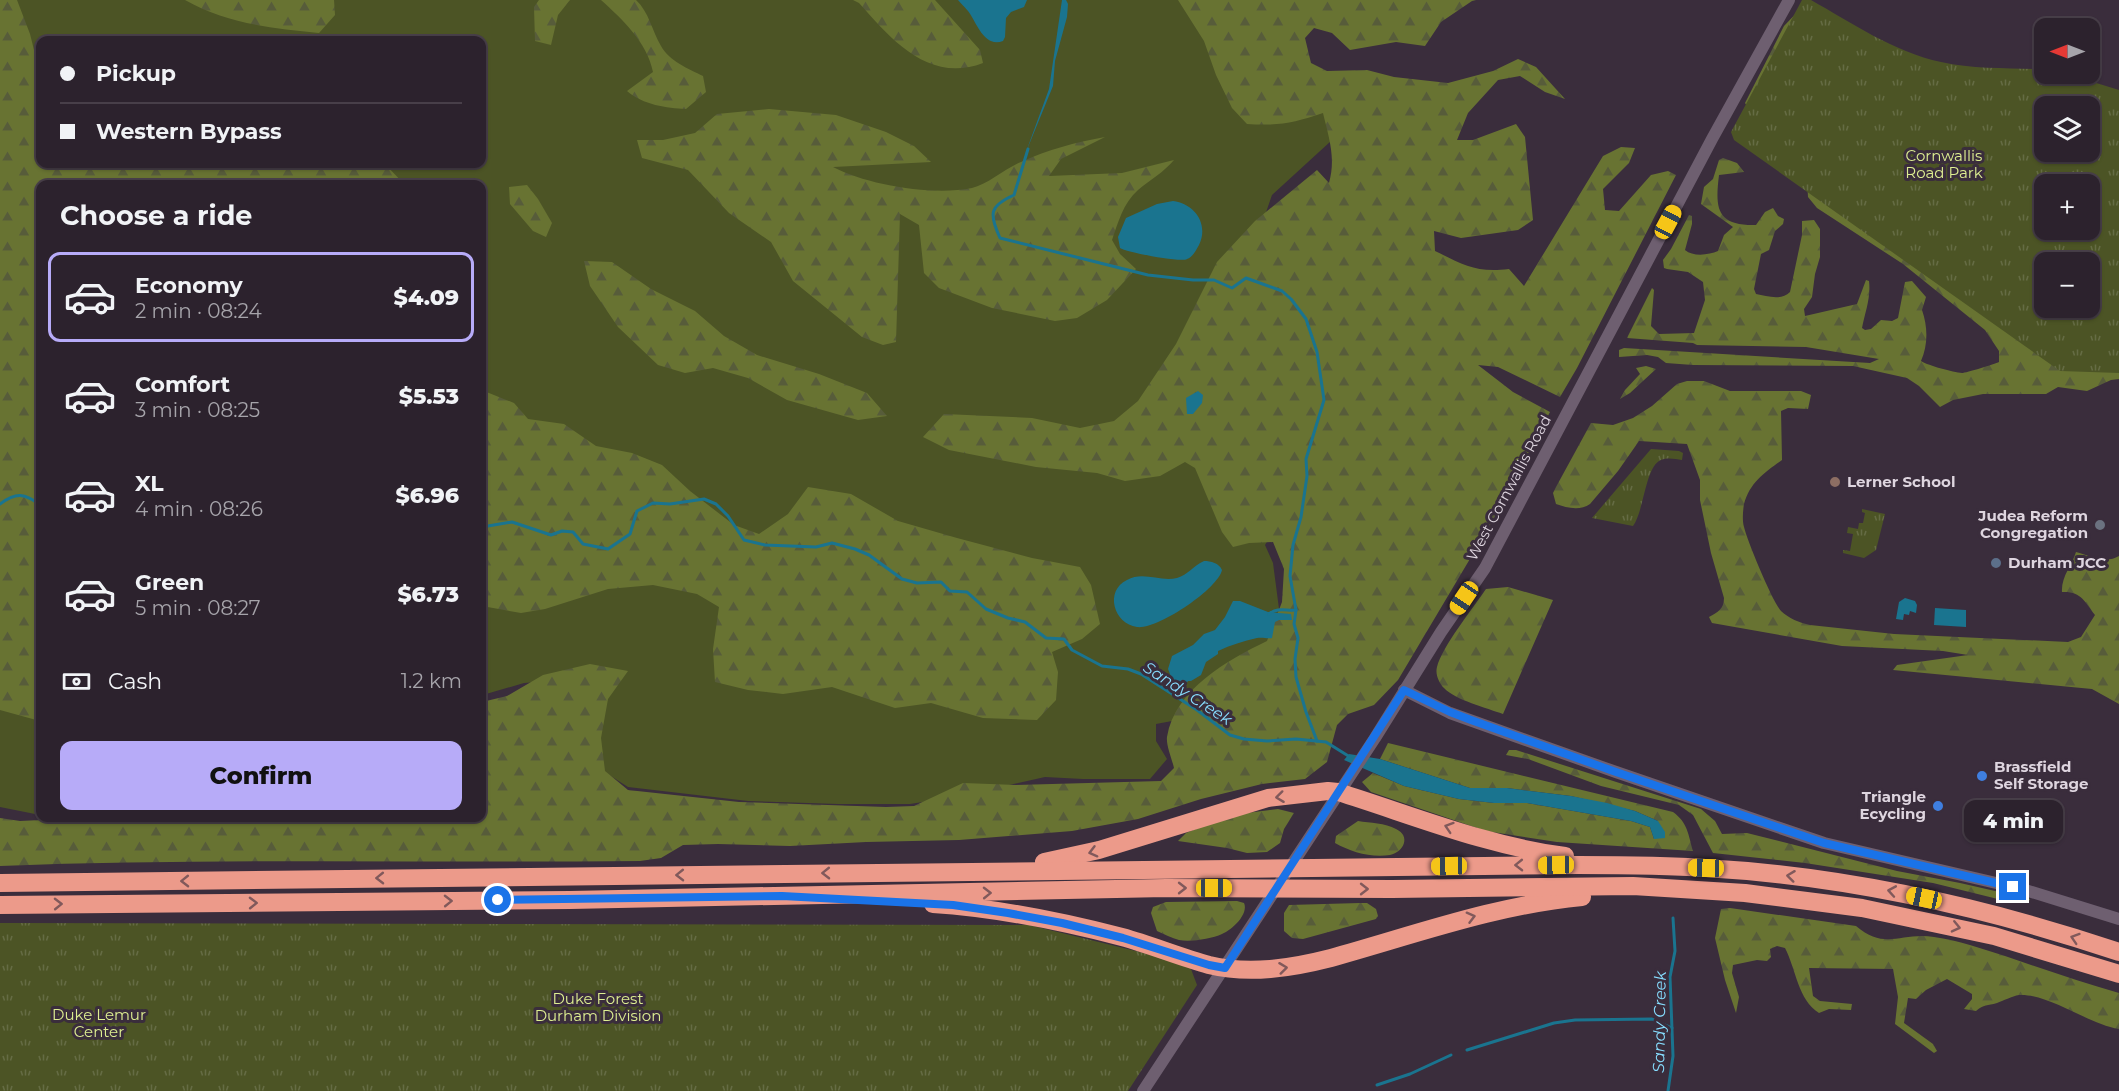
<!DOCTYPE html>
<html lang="en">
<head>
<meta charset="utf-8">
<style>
  body { margin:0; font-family:Montserrat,sans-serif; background:#342a35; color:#f1f3f6; height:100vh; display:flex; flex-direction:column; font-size:22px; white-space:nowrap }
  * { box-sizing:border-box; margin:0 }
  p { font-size:20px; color:#a6a4aa }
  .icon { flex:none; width:33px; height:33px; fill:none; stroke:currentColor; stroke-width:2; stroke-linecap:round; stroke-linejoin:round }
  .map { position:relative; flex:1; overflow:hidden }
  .drawer { position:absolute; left:36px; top:180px; width:450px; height:642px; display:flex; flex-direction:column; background:#2c222d; border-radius:12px; box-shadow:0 2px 4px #0004,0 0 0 2px #483f49 }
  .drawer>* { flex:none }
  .guide { position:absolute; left:36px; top:36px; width:450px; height:132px; border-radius:12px; box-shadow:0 2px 4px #0004,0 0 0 2px #483f49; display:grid; align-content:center; height:132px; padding:0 24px; background:#2c222d }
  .needle { width:39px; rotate:270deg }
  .controls { position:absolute; left:2034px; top:18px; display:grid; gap:12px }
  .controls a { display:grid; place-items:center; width:66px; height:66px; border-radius:12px; background:#2c222d; box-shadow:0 2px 4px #0004,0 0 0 2px #483f49; font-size:30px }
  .end { position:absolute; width:27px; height:27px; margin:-14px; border:8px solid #1a73e8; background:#fff; box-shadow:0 0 0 3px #fff }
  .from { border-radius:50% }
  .bubble { position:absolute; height:42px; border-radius:12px; background:#2c222d; box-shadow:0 2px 4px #0004,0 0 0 2px #483f49; font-size:20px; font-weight:800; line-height:42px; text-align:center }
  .car { position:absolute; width:18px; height:36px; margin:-18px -9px; border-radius:8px; box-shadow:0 0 4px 2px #0007; background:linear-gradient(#f5c518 24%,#345 0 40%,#f5c518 0 76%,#345 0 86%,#f5c518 0) }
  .guide b { display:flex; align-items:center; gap:21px; height:57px; font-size:22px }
  .guide b+b { border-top:2px solid #483f49 }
  .guide i { width:15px; height:15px; background:#f1f3f6 }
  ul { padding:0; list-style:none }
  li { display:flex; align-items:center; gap:18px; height:90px; margin:0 12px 9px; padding:0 12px; border:3px solid transparent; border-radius:12px }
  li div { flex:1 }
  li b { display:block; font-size:22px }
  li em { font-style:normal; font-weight:800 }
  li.on { border-color:#b7abf8 }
  li>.icon { width:54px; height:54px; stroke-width:1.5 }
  h2 { padding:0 24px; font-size:27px; line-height:72px }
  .pay { display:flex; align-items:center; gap:15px; height:66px; padding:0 24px; font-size:22px }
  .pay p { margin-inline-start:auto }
  .cta { display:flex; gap:12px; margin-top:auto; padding:12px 24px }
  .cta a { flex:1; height:69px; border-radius:12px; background:#b7abf8; color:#111; font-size:24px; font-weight:800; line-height:69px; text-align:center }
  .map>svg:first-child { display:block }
  .grass { fill:#4c5425; fill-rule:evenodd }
  .forest { fill:url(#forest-firs) }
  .park { fill:url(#park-tufts); fill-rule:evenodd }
  .water { fill:#1a748f }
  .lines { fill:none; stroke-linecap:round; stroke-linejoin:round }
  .stream { stroke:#1a748f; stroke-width:3 }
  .minor { stroke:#6e5f70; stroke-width:12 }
  .highway { stroke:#ec9a8a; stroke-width:18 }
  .oneway { stroke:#81595b }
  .route { stroke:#1a73e8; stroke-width:8 }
  .education-dot { fill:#8d6e63; stroke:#3a2d3c; stroke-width:2 }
  .worship-dot { fill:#6b7280; stroke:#3a2d3c; stroke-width:2 }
  .service-dot { fill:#5c6f8a; stroke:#3a2d3c; stroke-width:2 }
  .shop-dot { fill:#3f7fe0; stroke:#3a2d3c; stroke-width:2 }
  .labels { text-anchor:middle; stroke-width:6; stroke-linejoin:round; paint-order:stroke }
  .park-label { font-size:15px; fill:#deef91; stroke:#3a2d3c }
  .poi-label { font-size:15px; font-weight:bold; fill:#ded5df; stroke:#3a2d3c; text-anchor:start }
  .street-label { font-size:15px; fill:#ded5df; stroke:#3a2d3c }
  .water-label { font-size:16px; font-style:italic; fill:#87deff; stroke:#3a2d3c }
</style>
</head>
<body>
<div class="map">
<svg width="2119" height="1091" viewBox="0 0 2119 1091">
  <defs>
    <pattern id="forest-firs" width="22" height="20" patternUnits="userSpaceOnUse" patternTransform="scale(1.5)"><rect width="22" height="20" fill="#687332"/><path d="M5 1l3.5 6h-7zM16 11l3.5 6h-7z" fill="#575c3a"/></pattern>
    <pattern id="park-tufts" width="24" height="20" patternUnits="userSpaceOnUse" patternTransform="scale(1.5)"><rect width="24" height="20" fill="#4c5425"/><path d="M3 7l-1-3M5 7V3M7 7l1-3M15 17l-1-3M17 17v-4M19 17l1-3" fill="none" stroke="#656c44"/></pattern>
  </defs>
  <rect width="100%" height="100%" fill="#3a2d3c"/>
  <path class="grass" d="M0,0H1180L1326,95L1331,141L1272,195L1254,247L1291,503L1265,545L1273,563L1281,624L1274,643L1188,718L1156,724V741L1167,759L1150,779H1083L1045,777L961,796L910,804H838L748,801L628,787L603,771L588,678L524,683L486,694H482V184H40V815L0,807ZM40,40H482V164H40Z"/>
  <g class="forest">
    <path d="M0,0H17L30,34L40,74V164H385L404,184H40V721L0,710Z"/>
    <path d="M185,0H334L335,15L319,33C272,28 227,24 185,0Z"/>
    <path d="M539,0H570L558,15L551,45L535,41L534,7Z"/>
    <path d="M601,0H636C649,12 652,31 661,46C669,61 689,69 703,76L706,92L686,109C667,108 643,105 627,91L653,72C647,42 622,19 601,0Z"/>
    <path d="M853,0H935L980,50L983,63C929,84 891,39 859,3Z"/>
    <path d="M1178,0H1476L1472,1L1441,22L1425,46L1396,42L1350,50L1332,33L1314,28L1305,38L1311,63L1327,71L1367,70L1394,77L1448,83L1493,71L1518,59L1536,67L1565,99L1545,92L1520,76L1498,80L1468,113L1457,140H1473L1516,124L1525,137L1533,220L1518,230L1461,238L1434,231L1435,251C1464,265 1476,273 1509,269L1524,286L1603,156L1621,147L1635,148L1629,163L1603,189L1605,210L1619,211L1651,175L1668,171L1676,175L1577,368L1560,397L1498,367L1478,365L1513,392L1550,412L1499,510L1398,680L1374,705L1348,714L1337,725L1327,762L1305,779L1262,784L1201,799L1138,819L1072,831L959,840L866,842L790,846L718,844L683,845L661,858L640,861C426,863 213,858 0,866V818L20,821L83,818H482V702L507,696L543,675L590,664L628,671L608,699L601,738L605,771L628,790L739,802L886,807L914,806L963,783L1016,785L1161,781L1174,768C1172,759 1166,745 1167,737C1175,689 1228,660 1267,641L1282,602L1284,569L1273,542L1249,543L1233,547L1222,532L1195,468L1185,462L1160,476L1125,481L1097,473L1036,467L949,450L923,437L944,414L1032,418L1080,428L1114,421L1138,401L1176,344L1217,262L1255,221L1317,170L1329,183C1336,158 1329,138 1323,113C1294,123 1278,126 1247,124L1232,108L1216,75L1204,41Z"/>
    <path d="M1807,2L1902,56L1932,64L2044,74L2037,85L2044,152H2090V184H2044V308H2090V262L2119,233V379L2111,380L2087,391L2058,387L2046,394H1983L1953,400L1940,407L1919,386L1907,378L1853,366L1693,365L1666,363L1658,357L1647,355L1619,357V350L1624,348L1870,363L1879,359L1806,347L1697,345L1693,343L1627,338L1652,288L1654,290L1651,326L1659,334L1694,333L1705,300L1703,282L1688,272L1667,269L1664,268L1663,260L1671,249L1689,215L1692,216V224L1685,250C1693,257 1709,255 1718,251L1724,235L1733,227L1701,204L1704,187L1713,179L1719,160L1723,158L1737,163L1744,172L1719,175C1715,208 1716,226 1756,225L1765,212L1773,208L1778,216L1784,219L1783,224L1775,231L1769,250L1761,254L1754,289L1756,294C1767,296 1781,301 1790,292L1802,235V221L1814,220L1820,229V257L1815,274L1812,297L1804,309L1805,316L1857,304L1866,280L1869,281C1871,298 1865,312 1862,328L1865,330L1871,329L1881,320L1892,321L1898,318L1905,282L1912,281L1926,297L1922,310C1928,327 1928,345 1921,361C1929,366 1953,372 1962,373C1966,373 1995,364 1999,362V351L1985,330L1903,264L1817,208L1808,197L1807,179L1775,150L1745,103L1784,26Z"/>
    <path d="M769,109L836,115L886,132L914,146L931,162L833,167C867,185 933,196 972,188C987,185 1006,168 1021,162C1049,149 1074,143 1105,137L1061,159L1049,176L1122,173L1174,160C1164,172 1150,180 1138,190C1123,203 1118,223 1112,240L1120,254L1136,269L1107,300L1077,318L1055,321L992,308L939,288L924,273L919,225L900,214L896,342L883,345L862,337L793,281L771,242L729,213L688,170L642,158L637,140H663L695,133L717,114Z"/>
    <path d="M527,185L538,199L552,223L546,237L533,231L510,204L509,187Z"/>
    <path d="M584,261L612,262L651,289L695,311L724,336L757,355L819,374L867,393L887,416L858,420L787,400L748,378L713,368L685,373L658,365L618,327L590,286Z"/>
    <path d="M1646,366L1656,369L1630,393L1620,399L1625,390L1640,374L1636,368Z"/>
    <path d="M1687,381H1704L1730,391H1801L1811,395L1808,409L1788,408L1781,411L1782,460C1765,472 1750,482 1744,504C1743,510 1742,520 1744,527C1747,540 1772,601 1781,611C1788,618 1800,623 1810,625L1894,634L2068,642L2081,637L2095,615C2085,602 2081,591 2062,592C2061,577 2072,565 2076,552C2090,556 2106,564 2119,556V704L2092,689L1893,670L1897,665L1968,655L1943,651L1842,646L1712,623L1709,617C1718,612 1724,609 1724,598L1711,553L1700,500V480L1687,444L1639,441L1618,471L1590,504C1580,511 1567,508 1556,504L1553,493L1556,487L1591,423L1613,425L1633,418L1652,406L1677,384Z"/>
    <path d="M482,383L484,391L514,403L528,419L564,424L596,446L632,453L662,465L690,491L734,525L759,534L788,514L808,487L851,494L898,521L957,538L1032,558L1080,567L1091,585L1100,624L1082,639L1052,652L1058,672L1056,700L1037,720L983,718L931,703L895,708L832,687L783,694L748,690L715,682L713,649L719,607L697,594L653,585L608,589L545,609L521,613L482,606Z"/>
    <path d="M1508,587L1553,600L1503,714C1487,708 1455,700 1444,688C1439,683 1435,674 1437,667C1442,647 1473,608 1486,589Z"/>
    <path d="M1388,743L1673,812C1688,823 1688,834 1693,851L1557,842L1486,831L1371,792L1362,782L1373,773L1404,786L1459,799L1494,803H1527L1631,821L1650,827L1654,839L1658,821L1635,811L1571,796L1507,788H1470L1380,759Z"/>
    <path d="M1509,750H1516L1701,809L1715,821L1722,834L1747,833L1897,871L1960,883L2030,899L2028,903H2014L1933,883L1805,863L1713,853L1693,815L1679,805L1601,786L1528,759L1506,755Z"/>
    <path d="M1278,809L1294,813L1284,829L1280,843L1267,852L1247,853L1227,848L1178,841L1186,833L1231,815Z"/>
    <path d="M1358,821C1370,823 1385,823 1396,829C1411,836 1404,852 1390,855C1371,858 1351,852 1335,843L1336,836Z"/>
    <path d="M1237,901L1244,903C1249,914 1232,930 1222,934C1211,939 1191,942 1179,940C1172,938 1164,934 1157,931L1151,913L1153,907L1166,902Z"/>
    <path d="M1360,903H1367L1376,909L1378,916L1376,919L1303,939L1292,938L1284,931V913L1289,905Z"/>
    <path d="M1730,908L1856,926C1885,951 1901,932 1934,937C1958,940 1982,949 2005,956C2043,969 2081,982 2119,993V1029C2088,1024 2048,993 2019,995C2012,996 2003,1001 1997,1003C1987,1006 1984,1004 1976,1011L1964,1009L1972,999V994L1947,979L1926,990L1916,999L1908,998L1904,1023L1933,1044L1937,1051L1934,1053L1895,1024L1898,997L1893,969L1809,968L1813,996L1820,1001L1852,1004L1851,1010L1829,1009L1819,1013C1798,1000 1796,969 1785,948L1777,946L1770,949L1771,957L1767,961L1757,960L1733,965L1732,973L1739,997L1736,1013L1725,980L1715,938L1721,909Z"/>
  </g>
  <g class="park">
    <path d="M1802,0H1811C1852,23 1894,52 1941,62C1972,69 2006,68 2038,69L2044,70V74H2067L2119,90V373L2060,371L1734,140L1731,132ZM2044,106H2090V152H2044ZM2090,184V230H2044V184ZM2090,262V308H2044V262Z"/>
    <path d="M1651,449L1679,451L1683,453L1682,460C1675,459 1666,457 1659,461C1645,470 1644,511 1633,526L1592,518Z"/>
    <path d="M1862,509L1885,514L1876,550L1864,558L1843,553V550L1850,551L1853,534L1847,533L1848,527L1858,529L1859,523H1863L1865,513L1862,512Z"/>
    <path d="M0,923L1029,925L1189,964L1197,985L1128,1091H0Z"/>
  </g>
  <g class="water">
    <path d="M958,0H1027L1024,7L1011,12L1006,18L1005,37L1003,41C984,48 977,23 968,11C965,7 961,4 958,0Z"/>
    <path d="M1062,0H1066L1068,4L1067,17L1055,61L1053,86L1026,152L1049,89Z"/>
    <path d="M1173,201C1195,204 1209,224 1199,245C1196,250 1193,257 1187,259C1181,263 1126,252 1120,248L1118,237L1126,218L1157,204Z"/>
    <path d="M1198,391L1203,395L1202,403L1193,414H1187L1186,398Z"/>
    <path d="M1204,561C1211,561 1219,563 1222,570C1218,589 1157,630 1137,627C1114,624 1104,591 1127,580C1143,571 1160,582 1177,578C1188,575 1193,566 1204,561Z"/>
    <path d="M1905,598L1915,601L1917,605L1916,613L1910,611L1909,615L1904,614L1903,620L1896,619L1899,602Z"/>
    <path d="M1233,601H1240L1268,612L1291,614L1292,620H1279L1275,622L1272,638C1267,639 1263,637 1257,638C1243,641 1231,645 1218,651V654L1206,662L1201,675L1191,681H1188L1185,686L1172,679L1168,669L1172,656L1193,645L1204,634L1215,630L1225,617Z"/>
    <path d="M1935,608L1966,610V627L1934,625Z"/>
    <path d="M1349,754L1380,759L1470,788H1507L1571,796L1607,803L1635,811L1658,821L1665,832V838L1654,839L1650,827L1631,821L1527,803H1494L1459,799L1404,786L1344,760Z"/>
  </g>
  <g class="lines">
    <g class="stream">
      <path d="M1028,149L1014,195C989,206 989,214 1000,238L1148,275L1193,280H1214L1232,288L1246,278L1282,291L1291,299L1306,319L1317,352L1324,400L1306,459L1307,476L1301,517L1293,545L1290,576L1296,610L1294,624L1298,638L1295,659L1296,677L1306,712L1317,741"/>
      <path d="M0,504C16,492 25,493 40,505"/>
      <path d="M482,527L512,522L551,535L562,531L573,532L583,544L608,549L630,534L637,511L653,503L670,504L704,499L716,504L728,516L744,540L765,545L816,547L832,543L855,549L869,555L902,579L917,583L941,582L950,591L967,592L986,609L1008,618L1025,622L1046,638L1064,639L1072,650L1102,666L1128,669L1141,674L1197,710L1230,735L1244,739L1267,741L1296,739L1326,742L1350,757"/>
      <path d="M1269,614C1278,607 1286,611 1296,610"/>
      <path d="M1467,1050L1554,1023L1575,1020L1652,1019L1672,1028"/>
      <path d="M1377,1085L1410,1074L1451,1055"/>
      <path d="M1668,1091L1673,1056L1670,977L1675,951L1673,918"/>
    </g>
    <g class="minor">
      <path d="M1404,690L1450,713L1616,772L1824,843L2022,889L2119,919"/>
      <path d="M1143,1091L1375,738L1441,632L1485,568L1712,139L1789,0"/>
    </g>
    <g class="highway">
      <path d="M1044,862L1099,850L1268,798L1328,791L1338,792C1412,815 1487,846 1565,856"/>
      <path d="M0,883L1578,865C1620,865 1663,865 1705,868C1847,876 1985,907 2119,952"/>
      <path d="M933,904C997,908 1060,921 1122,937C1151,945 1180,957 1209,965C1249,975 1292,968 1331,958C1414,935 1496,905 1582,897"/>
      <path d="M0,905L570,900L1166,888L1392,889L1633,886L1745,893L1862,908L1994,936L2119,974"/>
    </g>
  </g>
  <defs><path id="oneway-chevron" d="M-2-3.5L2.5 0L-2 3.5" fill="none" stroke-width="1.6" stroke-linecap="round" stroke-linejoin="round" transform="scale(1.5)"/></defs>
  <g class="oneway">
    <use href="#oneway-chevron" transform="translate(1280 797) rotate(173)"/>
    <use href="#oneway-chevron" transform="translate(1449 827) rotate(-162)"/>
    <use href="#oneway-chevron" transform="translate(1093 852) rotate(165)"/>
    <use href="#oneway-chevron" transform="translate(1519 865) rotate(179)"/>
    <use href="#oneway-chevron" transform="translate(826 873) rotate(179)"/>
    <use href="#oneway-chevron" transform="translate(680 875) rotate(179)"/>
    <use href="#oneway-chevron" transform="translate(1791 876) rotate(-173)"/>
    <use href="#oneway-chevron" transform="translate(380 878) rotate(179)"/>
    <use href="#oneway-chevron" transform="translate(185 881) rotate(179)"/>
    <use href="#oneway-chevron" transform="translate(1182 888)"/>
    <use href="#oneway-chevron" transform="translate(1364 889)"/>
    <use href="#oneway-chevron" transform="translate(1892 891) rotate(-170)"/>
    <use href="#oneway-chevron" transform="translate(987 893) rotate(-1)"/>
    <use href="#oneway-chevron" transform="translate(448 901) rotate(-1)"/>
    <use href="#oneway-chevron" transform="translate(253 903) rotate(-1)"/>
    <use href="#oneway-chevron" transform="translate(58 904) rotate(-1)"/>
    <use href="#oneway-chevron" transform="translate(1471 917) rotate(-15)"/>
    <use href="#oneway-chevron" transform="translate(1956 927) rotate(13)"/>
    <use href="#oneway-chevron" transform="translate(2075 938) rotate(-162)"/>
    <use href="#oneway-chevron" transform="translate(1283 968) rotate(-7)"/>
  </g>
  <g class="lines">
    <path class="route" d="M498,900L782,896L953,905L1008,913L1062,923L1123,938L1209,965L1225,968L1404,690L1450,712L1471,720L1616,772L1824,843L2013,887"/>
  </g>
  <circle class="education-dot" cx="1835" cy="482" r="6"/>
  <circle class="worship-dot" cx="2100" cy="525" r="6"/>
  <circle class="service-dot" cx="1996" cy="563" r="6"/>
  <g class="shop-dot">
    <circle cx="1982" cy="776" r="6"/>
    <circle cx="1938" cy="806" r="6"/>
  </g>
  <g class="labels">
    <g class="park-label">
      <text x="1944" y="161">Cornwallis<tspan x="1944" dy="17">Road Park</tspan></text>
      <text x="598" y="1004">Duke Forest<tspan x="598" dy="17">Durham Division</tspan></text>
      <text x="99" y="1020">Duke Lemur<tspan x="99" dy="17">Center</tspan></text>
    </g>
    <g class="poi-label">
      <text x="1847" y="487">Lerner School</text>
      <text x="2088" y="521" text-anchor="end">Judea Reform<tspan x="2088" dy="17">Congregation</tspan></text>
      <text x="2008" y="568">Durham JCC</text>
      <text x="1994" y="772">Brassfield<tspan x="1994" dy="17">Self Storage</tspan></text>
      <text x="1926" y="802" text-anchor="end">Triangle<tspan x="1926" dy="17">Ecycling</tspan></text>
    </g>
    <g class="street-label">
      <text transform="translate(1509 488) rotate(-62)" y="5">West Cornwallis Road</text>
    </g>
    <g class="water-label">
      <text transform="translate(1188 693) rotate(33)" y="6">Sandy Creek</text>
      <text transform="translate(1659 1022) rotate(-89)" y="6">Sandy Creek</text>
    </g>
  </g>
</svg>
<div class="controls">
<a><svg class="needle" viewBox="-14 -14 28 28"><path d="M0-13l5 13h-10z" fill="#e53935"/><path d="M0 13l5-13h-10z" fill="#a6a4aa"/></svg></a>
<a><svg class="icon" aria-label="layers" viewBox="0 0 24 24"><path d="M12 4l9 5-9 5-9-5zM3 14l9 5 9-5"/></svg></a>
<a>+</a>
<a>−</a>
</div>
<i class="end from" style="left:498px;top:900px"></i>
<i class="end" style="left:2013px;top:887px"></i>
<div class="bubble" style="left:1964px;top:800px;width:99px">4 min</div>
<i class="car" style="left:1668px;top:222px;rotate:28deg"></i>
<i class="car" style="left:1464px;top:598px;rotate:214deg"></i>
<i class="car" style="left:1556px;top:865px;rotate:269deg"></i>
<i class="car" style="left:1449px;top:866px;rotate:269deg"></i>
<i class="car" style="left:1706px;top:868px;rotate:271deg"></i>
<i class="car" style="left:1214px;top:888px;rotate:90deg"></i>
<i class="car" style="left:1924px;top:898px;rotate:282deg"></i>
<div class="guide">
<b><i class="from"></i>Pickup</b>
<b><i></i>Western Bypass</b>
</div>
<section class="drawer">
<h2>Choose a ride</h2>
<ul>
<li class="on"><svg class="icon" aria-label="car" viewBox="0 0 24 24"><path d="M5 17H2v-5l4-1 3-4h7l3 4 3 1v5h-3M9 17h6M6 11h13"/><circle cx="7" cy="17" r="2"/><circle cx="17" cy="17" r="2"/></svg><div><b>Economy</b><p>2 min · 08:24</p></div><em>$4.09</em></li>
<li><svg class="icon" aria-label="car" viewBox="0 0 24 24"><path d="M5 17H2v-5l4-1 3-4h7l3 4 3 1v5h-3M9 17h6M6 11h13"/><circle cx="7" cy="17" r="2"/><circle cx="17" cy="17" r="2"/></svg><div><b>Comfort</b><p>3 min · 08:25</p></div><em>$5.53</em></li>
<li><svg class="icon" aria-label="car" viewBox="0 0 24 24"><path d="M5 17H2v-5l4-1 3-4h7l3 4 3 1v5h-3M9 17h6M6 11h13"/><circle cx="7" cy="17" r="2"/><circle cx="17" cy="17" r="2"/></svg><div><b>XL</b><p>4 min · 08:26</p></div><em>$6.96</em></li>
<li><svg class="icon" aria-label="car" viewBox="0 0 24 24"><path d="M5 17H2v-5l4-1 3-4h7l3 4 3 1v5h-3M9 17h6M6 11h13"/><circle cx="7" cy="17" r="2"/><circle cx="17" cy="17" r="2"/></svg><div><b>Green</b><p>5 min · 08:27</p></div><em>$6.73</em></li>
</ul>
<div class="pay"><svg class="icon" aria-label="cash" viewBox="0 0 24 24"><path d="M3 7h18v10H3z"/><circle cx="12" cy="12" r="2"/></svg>Cash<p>1.2 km</p></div>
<div class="cta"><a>Confirm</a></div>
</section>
</div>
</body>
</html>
